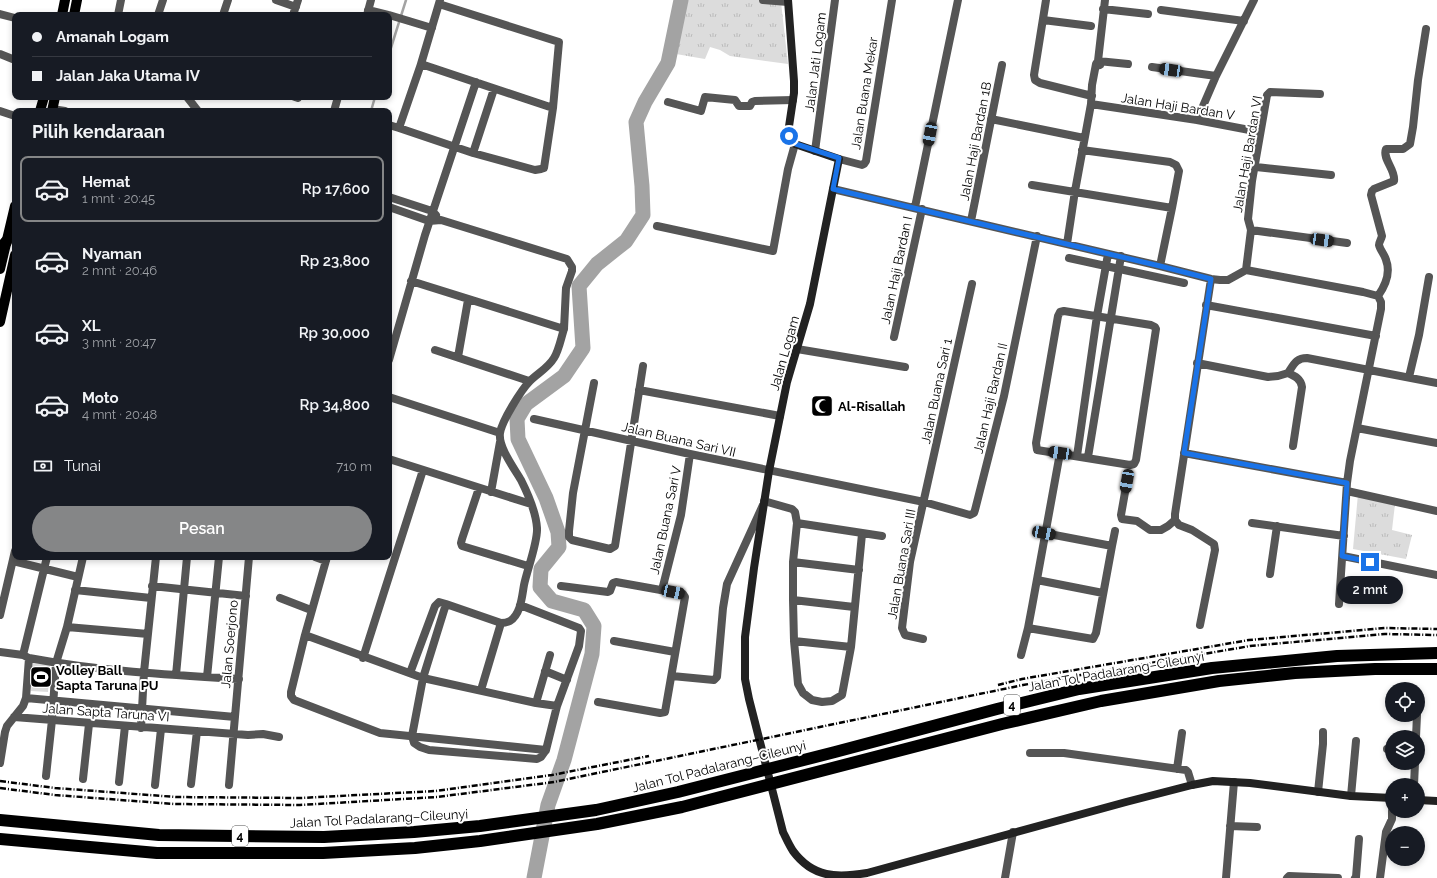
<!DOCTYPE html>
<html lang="id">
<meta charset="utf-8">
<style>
:root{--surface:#171b24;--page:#242831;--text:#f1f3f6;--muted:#9ea1a6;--line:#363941;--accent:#858687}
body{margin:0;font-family:Raleway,sans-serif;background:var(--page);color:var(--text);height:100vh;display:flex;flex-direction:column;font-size:15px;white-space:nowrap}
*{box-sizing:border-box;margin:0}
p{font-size:13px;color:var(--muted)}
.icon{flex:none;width:22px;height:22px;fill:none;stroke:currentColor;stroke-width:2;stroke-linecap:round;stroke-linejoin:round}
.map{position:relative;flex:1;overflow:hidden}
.side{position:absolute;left:12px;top:108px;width:380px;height:452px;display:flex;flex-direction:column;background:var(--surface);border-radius:8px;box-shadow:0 2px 6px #0003}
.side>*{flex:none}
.guide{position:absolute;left:12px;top:12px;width:380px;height:88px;border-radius:8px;box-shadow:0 2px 6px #0003;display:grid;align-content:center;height:88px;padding:0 20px;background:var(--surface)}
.controls{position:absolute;left:1385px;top:682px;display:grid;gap:8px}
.controls a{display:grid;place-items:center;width:40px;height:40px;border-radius:50%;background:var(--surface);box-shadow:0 2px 6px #0003;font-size:20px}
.end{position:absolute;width:18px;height:18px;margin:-9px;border:5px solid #1a73e8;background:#fff;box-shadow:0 0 0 2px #fff}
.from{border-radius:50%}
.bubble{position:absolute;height:28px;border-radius:14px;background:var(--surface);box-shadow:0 2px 6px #0003;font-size:13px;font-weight:600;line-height:28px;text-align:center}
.car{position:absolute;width:12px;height:24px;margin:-12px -6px;border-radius:5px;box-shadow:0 0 3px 1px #0007;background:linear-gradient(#222 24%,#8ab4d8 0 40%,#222 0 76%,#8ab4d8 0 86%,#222 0)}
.guide b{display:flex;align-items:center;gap:14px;height:38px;font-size:15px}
.guide b+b{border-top:1px solid var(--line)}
.guide i{width:10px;height:10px;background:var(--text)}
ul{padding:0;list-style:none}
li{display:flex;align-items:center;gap:12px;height:66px;margin:0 8px 6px;padding:0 12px;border:2px solid transparent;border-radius:8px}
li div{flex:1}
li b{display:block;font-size:15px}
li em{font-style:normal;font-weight:600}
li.current{border-color:var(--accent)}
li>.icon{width:36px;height:36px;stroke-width:1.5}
h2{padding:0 20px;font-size:18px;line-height:48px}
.pay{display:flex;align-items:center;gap:10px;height:44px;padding:0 20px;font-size:15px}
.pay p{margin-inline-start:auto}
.primary-button{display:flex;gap:8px;margin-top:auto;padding:8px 20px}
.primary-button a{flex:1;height:46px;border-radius:24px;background:var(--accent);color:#fff;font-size:16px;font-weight:600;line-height:46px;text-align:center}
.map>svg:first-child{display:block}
.grass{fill:url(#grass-tufts)}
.pitch{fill:#dcdcdc}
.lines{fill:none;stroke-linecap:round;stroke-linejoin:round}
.stream{stroke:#a3a3a3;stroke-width:2.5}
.river{stroke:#a3a3a3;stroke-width:15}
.street{stroke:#555;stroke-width:8}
.secondary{stroke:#222;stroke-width:8}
.primary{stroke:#000;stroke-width:10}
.highway{stroke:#000;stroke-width:12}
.rail{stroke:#000;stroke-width:2.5;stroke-dasharray:6 2 1 2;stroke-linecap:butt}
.route{stroke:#1a73e8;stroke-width:5}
.labels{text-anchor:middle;stroke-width:4;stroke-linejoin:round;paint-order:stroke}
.shield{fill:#fff;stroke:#4c4c4c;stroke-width:1}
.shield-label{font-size:12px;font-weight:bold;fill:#000}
.street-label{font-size:13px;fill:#000;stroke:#fff}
.poi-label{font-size:13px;font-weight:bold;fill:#000;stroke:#fff;text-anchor:start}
</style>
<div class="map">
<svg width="1437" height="878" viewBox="0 0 1437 878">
<defs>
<pattern id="grass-tufts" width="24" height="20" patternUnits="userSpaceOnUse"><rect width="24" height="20" fill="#dcdcdc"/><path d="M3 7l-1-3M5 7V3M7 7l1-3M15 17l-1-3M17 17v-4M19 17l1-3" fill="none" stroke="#bbb"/></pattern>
</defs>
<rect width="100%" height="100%" fill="#fff"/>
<path class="grass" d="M682 0H771L781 2 788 64 730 56 720 50 710 47 705 59 676 54Z
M1358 494 1395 504 1392 530 1412 535 1406 559 1353 549Z"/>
<path class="pitch" d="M33 663 50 664 48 692 31 691Z"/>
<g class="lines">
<path class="stream" d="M389 54 406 0
M371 111 375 97"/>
<path class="river" d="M534 878 548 805 564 760 592 654 594 626 584 610 552 601 540 587 541 569 559 547 558 532 546 498 518 439 517 419 526 404 564 376 583 348 579 286 597 264 626 241 643 215 642 186 636 122 645 102 668 63 681 0"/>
<path class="street" d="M276 0 296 7
M440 0 421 64 553 108
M763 0 788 2
M1046 0 1034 75 1035 80 1040 83 1092 96
M1103 9 1148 14
M368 10 388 15
M1161 10 1244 21
M0 14 15 18
M118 15 121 0
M158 15 163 0
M223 15 228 0
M293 15 298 0
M367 15 371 0
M389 15 432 28
M1043 20 1091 26
M0 54 15 60
M1098 61 1128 64
M421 64 399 128 473 153 535 170 541 169 544 168 553 108 559 42 439 4
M1100 65 1098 61 1105 0
M1152 67 1216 76
M187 97 198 111
M295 97 298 98
M668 102 701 111 705 97 735 100 739 106H750L752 102 755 101 793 100
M1091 104 1197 120 1260 132
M52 109 65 111
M0 111 15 116
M334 111 338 97
M991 119 1084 138
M1197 120 1216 76 1254 0
M389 125 399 128
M815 151 835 0
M473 153 494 89
M839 159 862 165 864 164 866 161 892 0
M1256 167 1331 175
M1032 185 1172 208 1179 171 1176 165 1170 162 1082 150
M833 189 1160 266 1211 279 1220 280H1228L1246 270
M389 197 432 211 436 215
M389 207 429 221 441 220 567 259 572 267V271L566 288 564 329
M915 207 958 0
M971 221 1002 65
M657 226 773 251 788 169 795 144
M1251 230 1347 243
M1067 244 1075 191 1091 104 1092 85 1096 64 1098 61
M1069 258 1184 283
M1160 266 1172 208
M1246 270 1363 292 1378 296 1381 302V309L1350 461 1347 483 1339 604
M1246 270 1251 230 1248 219 1252 181 1267 95 1270 92 1320 94
M411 281 564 329C561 338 559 350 554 358 548 368 538 373 530 381 521 390 502 421 500 433 498 447 514 468 521 480 528 494 536 512 537 528 538 542 527 570 524 585 522 596 521 614 510 621 508 622 504 623 501 623L446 604 423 678 412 736 414 743 420 747 429 750 537 759 541 757 546 750 557 706 579 646 581 631 579 628 520 605
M1378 296C1385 286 1391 273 1386 260 1385 255 1380 250 1379 245 1379 242 1381 240 1382 236L1371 195 1372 191 1374 189 1394 181C1396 170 1382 159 1386 149H1403L1410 144 1413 127 1418 80 1426 29
M1206 305 1376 336
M1064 311 1151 325 1155 327 1156 329 1136 460 1134 464 1130 465 1037 450 1036 443 1058 316 1060 312Z
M894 337 922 209
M797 349 905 367
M435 350 529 381
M458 357 468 300
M389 360 425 235 476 82
M1197 363 1268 377 1278 376 1288 373
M1288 373C1294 364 1296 358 1307 358L1437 383
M1288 373C1295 376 1301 379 1302 387L1293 446
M1409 377 1419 335 1429 277
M594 383 573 493 569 531V537L572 540 610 549 615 546 643 366
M639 390 780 416
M389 397 500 433
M534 419 690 454 924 502 970 515 974 513 975 510 1004 396 1037 236
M1357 428 1437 443
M1184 453 1347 483
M1077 456 1097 316 1108 254
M1088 457 1121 256
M389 459 531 504
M1127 481 1121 515 1122 519 1137 521 1150 530H1161L1168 526 1175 520
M479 488 462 539 461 543 462 546 528 566
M1347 491 1437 511
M491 492 500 442
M764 501 792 509 795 512 797 523 882 536
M797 523 793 562V600L794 641 798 684 803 693 812 700 822 702 832 701 842 695 851 647 862 534
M1252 523 1344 536
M1044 533 1112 546 1096 633 1093 639 1028 628C1039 570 1049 512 1060 453
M1112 546 1115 531
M1343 556 1437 575
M315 557 326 561
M327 557 305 635 423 678 536 703 557 706
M13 561 78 577
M793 562 859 570
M1270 574 1277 526
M1037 580 1103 593
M152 586 246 596
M561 586 608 592 610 591 613 583 616 582 683 594 685 597 665 712 660 713 598 702
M75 590 151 598
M662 590 681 515 690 454
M280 598 311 610
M793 600 854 607
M0 615 15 551
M1200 625 1215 550 1214 544 1192 530 1179 525 1175 520V514L1211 279
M67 627 148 634
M305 635 291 692V696L294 700 380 733 546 750
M923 639 905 635 902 628 910 562 972 284
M614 641 675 652
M794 641 851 647
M0 652 23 655 29 658 26 698 23 706 7 726 5 732 0 763
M23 655 47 557
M1021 655 1028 628
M29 658C98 671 169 675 239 679
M363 658 423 470
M545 671 567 680
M410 673 435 606 439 602 446 604
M176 675 187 557
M672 676 714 680 717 677 723 608 727 584 763 505
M207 677 219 557
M481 690 501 623
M26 698 235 717
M536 703 550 655
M14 717 248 735 263 734 279 737
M141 728 144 672 156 557
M1416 737 1417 715
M1387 749H1392
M1030 753H1064L1186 770 1188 772 1192 785
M1177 769 1182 733
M46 776 52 720 56 663 67 627 83 557
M83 779 89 724
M119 782 125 726
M191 784 197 731
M155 785 161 729
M229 785 249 557
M1414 785 1415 763
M1318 792 1323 744V732
M1351 796 1356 741
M1230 826 1257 827
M1005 878 1013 832
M1226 878 1234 782
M1287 878 1289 876 1338 878
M1355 878 1356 877 1359 839
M1380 878 1386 832 1392 819V811"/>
<path class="secondary" d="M788 0 794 81V93L788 133 790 139 795 144 839 159 810 304 787 382 769 471 754 568 745 637V679L749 699 783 832C786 838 789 845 793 851 813 878 837 878 867 873L1126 802 1192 785 1213 781 1250 783 1351 796 1392 798
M1418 800 1437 801"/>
<path class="primary" d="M62 15 65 0
M74 15 77 0
M40 111 44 97
M52 111 55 97
M0 269 15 206
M0 322 15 255"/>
<path class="highway" d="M0 250 6 242
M0 820 159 835 324 837 414 832 480 826 596 810 678 792 835 752 997 709 1079 689 1212 668 1337 656 1437 653
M0 839 157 853H323L415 848 480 841 597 824 682 807 1002 724 1101 701 1219 681 1295 673 1375 669H1437"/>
<path class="rail" d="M998 685 1022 679 1249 640 1385 628 1437 629
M0 781 55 788 176 797 300 798 436 791 552 775 649 756
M0 788 55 795 174 804 300 805 437 797 554 782 1023 685 1250 646 1385 634 1437 635"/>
</g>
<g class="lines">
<path class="route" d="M789 136 790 139 796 144 839 158 833 189 1160 266 1211 279 1184 453 1347 483 1342 556 1370 562"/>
</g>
<defs>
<g id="mosque-square" transform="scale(1.15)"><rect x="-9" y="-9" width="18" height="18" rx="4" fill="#000" stroke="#fff"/><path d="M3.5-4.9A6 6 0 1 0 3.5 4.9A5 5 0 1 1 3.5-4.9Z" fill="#fff"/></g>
<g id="stadium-square" transform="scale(1.15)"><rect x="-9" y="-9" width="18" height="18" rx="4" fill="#000" stroke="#fff"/><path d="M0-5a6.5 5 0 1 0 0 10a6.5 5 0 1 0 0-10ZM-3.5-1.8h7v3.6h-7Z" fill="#fff"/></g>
</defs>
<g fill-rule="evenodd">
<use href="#mosque-square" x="822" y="406"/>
<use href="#stadium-square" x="41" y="677"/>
</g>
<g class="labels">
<g class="shield">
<rect x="1004" y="695" width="16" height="20" rx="3"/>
<rect x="232" y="826" width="16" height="20" rx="3"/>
</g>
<g class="shield-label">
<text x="1012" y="709">4</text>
<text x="240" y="840">4</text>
</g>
<g class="street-label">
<text transform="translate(815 62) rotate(-83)" y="5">Jalan Jati Logam</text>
<text transform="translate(864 93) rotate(-81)" y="5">Jalan Buana Mekar</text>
<text transform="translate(1178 106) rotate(9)" y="5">Jalan Haji Bardan V</text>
<text transform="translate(975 141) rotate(-79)" y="5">Jalan Haji Bardan 1B</text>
<text transform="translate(1247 154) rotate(-80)" y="5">Jalan Haji Bardan VI</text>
<text transform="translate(896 270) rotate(-78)" y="5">Jalan Haji Bardan I</text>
<text transform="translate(784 353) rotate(-74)" y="5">Jalan Logam</text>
<text transform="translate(936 391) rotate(-78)" y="5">Jalan Buana Sari 1</text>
<text transform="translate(990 398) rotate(-77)" y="5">Jalan Haji Bardan II</text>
<text transform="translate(679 439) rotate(13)" y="5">Jalan Buana Sari VII</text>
<text transform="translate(665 520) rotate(-78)" y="5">Jalan Buana Sari V</text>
<text transform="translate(901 564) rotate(-80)" y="5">Jalan Buana Sari III</text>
<text transform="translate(229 644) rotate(-85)" y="5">Jalan Soerjono</text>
<text transform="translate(1116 671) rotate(-10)" y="5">Jalan Tol Padalarang–Cileunyi</text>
<text transform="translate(106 712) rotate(4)" y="5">Jalan Sapta Taruna VI</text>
<text transform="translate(719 766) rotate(-14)" y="5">Jalan Tol Padalarang–Cileunyi</text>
<text transform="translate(379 818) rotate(-3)" y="5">Jalan Tol Padalarang–Cileunyi</text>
</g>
<g class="poi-label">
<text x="838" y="411">Al-Risallah</text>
<text x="56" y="675">Volley Ball<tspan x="56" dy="15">Sapta Taruna PU</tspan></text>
</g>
</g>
</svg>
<div class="controls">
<a><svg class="icon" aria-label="locate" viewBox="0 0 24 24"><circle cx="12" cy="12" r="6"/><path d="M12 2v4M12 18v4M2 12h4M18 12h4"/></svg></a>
<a><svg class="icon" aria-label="layers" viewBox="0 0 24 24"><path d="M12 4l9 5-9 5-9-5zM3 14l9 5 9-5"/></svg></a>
<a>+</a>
<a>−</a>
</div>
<i class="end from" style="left:789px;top:136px"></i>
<i class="end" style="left:1370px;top:562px"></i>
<div class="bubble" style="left:1337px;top:576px;width:66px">2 mnt</div>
<i class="car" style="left:1171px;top:70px;rotate:278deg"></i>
<i class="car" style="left:930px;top:134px;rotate:191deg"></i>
<i class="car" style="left:1322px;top:240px;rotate:98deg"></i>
<i class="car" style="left:1060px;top:453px;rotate:278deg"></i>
<i class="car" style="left:1127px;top:481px;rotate:190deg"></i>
<i class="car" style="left:1044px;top:533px;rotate:101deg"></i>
<i class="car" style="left:673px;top:592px;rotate:102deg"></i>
<div class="guide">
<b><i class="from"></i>Amanah Logam</b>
<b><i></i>Jalan Jaka Utama IV</b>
</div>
<section class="side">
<h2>Pilih kendaraan</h2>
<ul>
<li class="current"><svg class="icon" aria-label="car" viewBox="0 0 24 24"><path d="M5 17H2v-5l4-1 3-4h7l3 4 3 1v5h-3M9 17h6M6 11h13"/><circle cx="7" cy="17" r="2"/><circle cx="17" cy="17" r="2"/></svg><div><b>Hemat</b><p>1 mnt · 20:45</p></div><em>Rp 17,600</em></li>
<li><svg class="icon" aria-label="car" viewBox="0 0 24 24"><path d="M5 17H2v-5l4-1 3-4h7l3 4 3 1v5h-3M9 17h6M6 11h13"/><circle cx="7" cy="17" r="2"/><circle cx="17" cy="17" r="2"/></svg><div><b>Nyaman</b><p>2 mnt · 20:46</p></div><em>Rp 23,800</em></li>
<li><svg class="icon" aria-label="car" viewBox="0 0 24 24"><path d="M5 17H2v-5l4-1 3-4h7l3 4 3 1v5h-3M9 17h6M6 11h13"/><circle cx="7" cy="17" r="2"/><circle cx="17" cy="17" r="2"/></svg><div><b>XL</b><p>3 mnt · 20:47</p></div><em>Rp 30,000</em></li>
<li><svg class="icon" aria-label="car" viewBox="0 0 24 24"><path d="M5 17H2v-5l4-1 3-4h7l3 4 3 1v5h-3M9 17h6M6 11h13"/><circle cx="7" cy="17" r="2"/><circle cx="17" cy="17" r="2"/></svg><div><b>Moto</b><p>4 mnt · 20:48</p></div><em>Rp 34,800</em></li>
</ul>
<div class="pay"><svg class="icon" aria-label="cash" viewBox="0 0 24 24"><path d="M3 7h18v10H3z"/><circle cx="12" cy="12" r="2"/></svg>Tunai<p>710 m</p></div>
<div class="primary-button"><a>Pesan</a></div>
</section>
</div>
